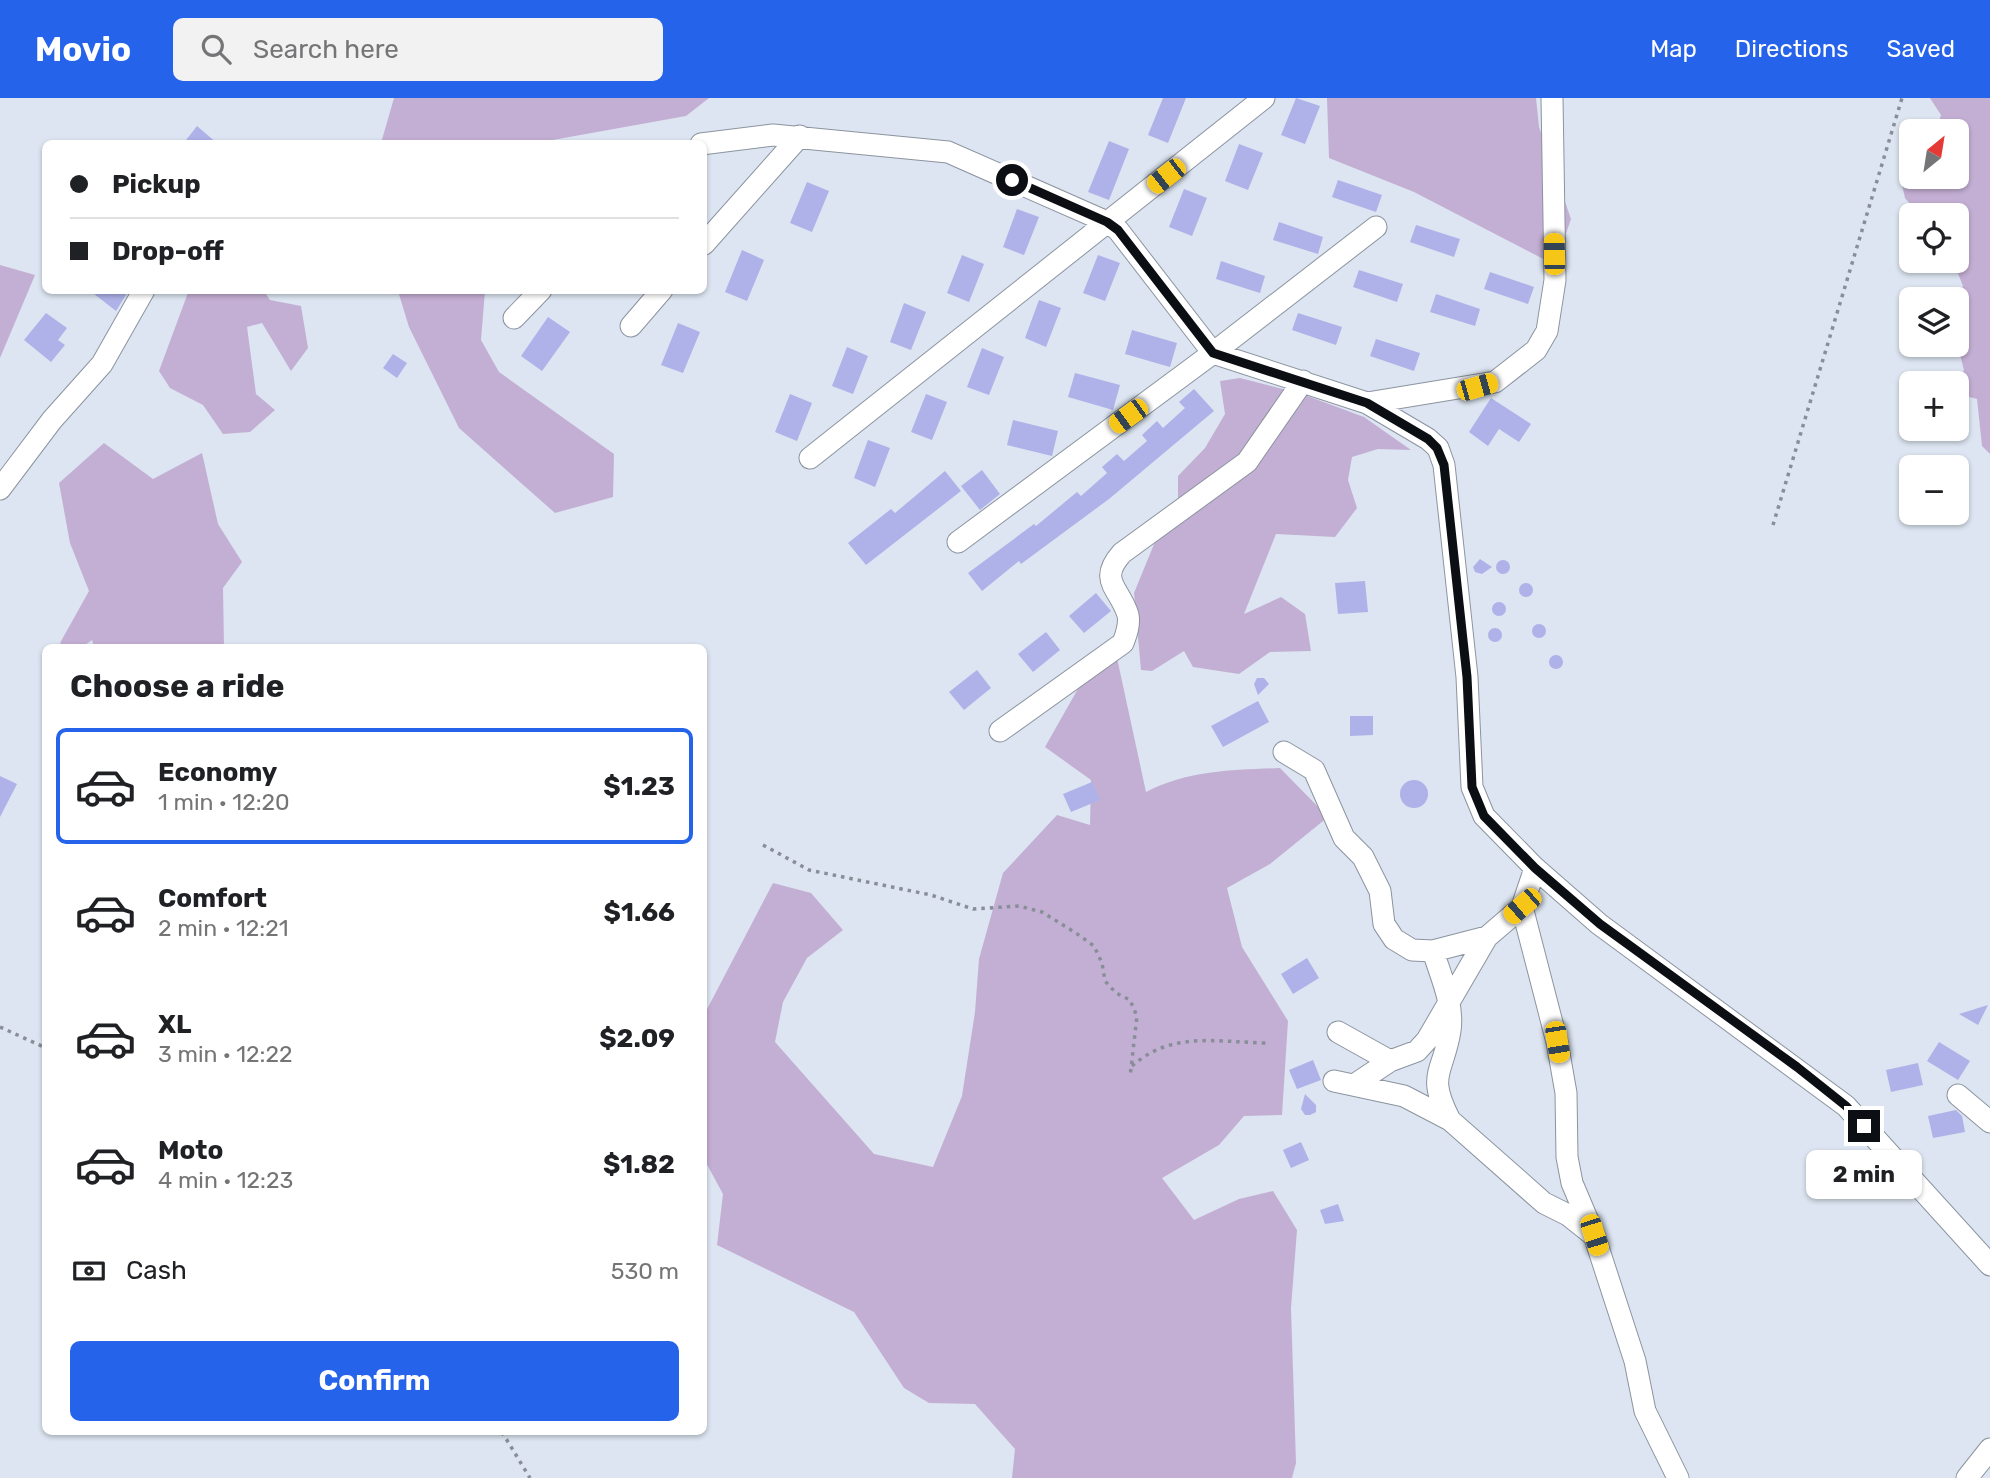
<!DOCTYPE html>
<meta charset="utf-8">
<style>
:root{--surface:#fff;--page:#f2f2f2;--text:#202124;--muted:#757577;--line:#e0e0e0;--accent:#2563eb}
body{margin:0;font-family:Rubik,sans-serif;background:var(--page);color:var(--text);height:100vh;display:flex;flex-direction:column;font-size:26px;white-space:nowrap}
*{box-sizing:border-box;margin:0}
p{font-size:23px;color:var(--muted)}
.icon{flex:none;width:38px;height:38px;fill:none;stroke:currentColor;stroke-width:2;stroke-linecap:round;stroke-linejoin:round}
.map{position:relative;flex:1;overflow:hidden}
.drawer{position:absolute;left:42px;top:546px;width:665px;height:791px;display:flex;flex-direction:column;background:var(--surface);border-radius:10px;box-shadow:0 2px 5px #0004}
.drawer>*{flex:none}
.banner{position:absolute;left:42px;top:42px;width:665px;height:154px;border-radius:10px;box-shadow:0 2px 5px #0004;display:grid;align-content:center;height:154px;padding:0 28px;background:var(--surface)}
.needle{width:46px;rotate:30deg}
.fabs{position:absolute;left:1899px;top:21px;display:grid;gap:14px}
.fabs a{display:grid;place-items:center;width:70px;height:70px;border-radius:10px;background:var(--surface);box-shadow:0 2px 5px #0004;font-size:35px}
.end{position:absolute;width:32px;height:32px;margin:-16px;border:9px solid #0b0e12;background:#fff;box-shadow:0 0 0 4px #fff}
.from{border-radius:50%}
.bubble{position:absolute;height:49px;border-radius:10px;background:var(--surface);box-shadow:0 2px 5px #0004;font-size:23px;font-weight:700;line-height:49px;text-align:center}
.car{position:absolute;width:21px;height:42px;margin:-21px -10px;border-radius:9px;box-shadow:0 0 5px 2px #0007;background:linear-gradient(#f5c518 24%,#345 0 40%,#f5c518 0 76%,#345 0 86%,#f5c518 0)}
.banner b{display:flex;align-items:center;gap:24px;height:66px;font-size:26px}
.banner b+b{border-top:2px solid var(--line)}
.banner i{width:18px;height:18px;background:var(--text)}
ul{padding:0;list-style:none}
li{display:flex;align-items:center;gap:21px;height:116px;margin:0 14px 10px;padding:0 14px;border:4px solid transparent;border-radius:10px}
li div{flex:1}
li b{display:block;font-size:26px}
li em{font-style:normal;font-weight:700}
li.current{border-color:var(--accent)}
li>.icon{width:63px;height:63px;stroke-width:1.5}
h2{padding:0 28px;font-size:32px;line-height:84px}
.pay{display:flex;align-items:center;gap:18px;height:77px;padding:0 28px;font-size:26px}
.pay p{margin-inline-start:auto}
.button{display:flex;gap:14px;margin-top:auto;padding:14px 28px}
.button a{flex:1;height:80px;border-radius:10px;background:var(--accent);color:#fff;font-size:28px;font-weight:700;line-height:80px;text-align:center}
header{display:flex;align-items:center;gap:42px;box-sizing:border-box;height:98px;padding:0 35px;background:var(--accent);color:#fff}
header strong{font-size:33px}
nav{display:flex;gap:38px;margin-inline-start:auto;font-size:24px}
.search{width:490px;height:63px;background:var(--page);display:flex;align-items:center;gap:18px;box-sizing:border-box;padding:0 24px;border-radius:10px;color:var(--muted);font-size:26px}
.map>svg:first-child{display:block}
.green{fill:#c4afd4}
.building{fill:#aeb2e8}
.lines{fill:none;stroke-linecap:round;stroke-linejoin:round}
.minor-casing{stroke:#8b949f;stroke-width:23}
.path{stroke:#888e97;stroke-width:3.5;stroke-dasharray:3.5 5;stroke-linecap:butt}
.minor{stroke:#fff;stroke-width:21}
.route{stroke:#0b0e12;stroke-width:9}
</style>
<header>
<strong>Movio</strong>
<div class="search"><svg class="icon" aria-label="search" viewBox="0 0 24 24"><circle cx="10" cy="10" r="6"/><path d="M15 15l6 6"/></svg>Search here</div>
<nav><a>Map</a><a>Directions</a><a>Saved</a></nav>
</header>
<div class="map">
<svg width="1990" height="1380" viewBox="0 0 1990 1380">
<rect width="100%" height="100%" fill="#dce5f1"/>
<path class="green" d="M394 0H709L686 18 536 45H381Z
M1327 0H1536L1539 29 1571 121 1555 167 1414 94 1329 60Z
M1930 0H1990V356L1982 348 1977 301 1957 296 1956 285 1964 272 1959 253H1935L1938 247H1956L1957 203 1963 188 1953 163H1956V117H1919L1905 100 1901 82 1911 73V79H1956V33H1936L1941 17Z
M0 167 35 177 0 260Z
M189 192 264 193 270 202 301 208 308 250 291 273 262 225 247 229 256 296 275 312 250 334 223 336 203 307 170 290 159 273Z
M398 193H485L481 242 499 274 614 356 613 399 555 415 459 330 409 229Z
M1240 280 1302 296 1364 319 1411 352 1378 351 1352 359 1348 382 1357 410 1335 439 1276 436 1244 516 1281 499 1305 516 1311 553 1270 554 1239 576 1193 569 1184 553 1152 573 1141 572 1134 495 1159 434 1178 405V378L1205 350 1225 316 1220 283Z
M104 345 153 381 202 355 218 426 242 464 223 490 224 549H94L92 542C82 550 71 554 60 545L89 493 70 445 59 385Z
M1117 560 1146 694C1189 672 1233 672 1280 670L1328 719 1270 766 1227 790 1242 849 1288 923 1282 1017 1244 1018 1219 1047 1162 1080 1194 1122 1239 1101 1273 1093 1297 1132 1291 1210 1296 1365 1292 1380H1012L1015 1351 975 1306 929 1305 904 1290 854 1214 717 1147 723 1096 704 1061V917L773 785 811 795 843 832 807 860 783 904 775 944 874 1056 933 1069 962 998 975 914 979 861 1003 775 1057 717 1090 727 1091 682 1045 649 1088 573Z"/>
<path class="building" d="M1163 0H1186L1168 45 1148 37Z
M1296 0 1320 8 1305 46 1281 37Z
M197 28 218 46H183Z
M1109 43 1129 51 1109 102 1088 94Z
M1239 46 1263 55 1248 92 1225 83Z
M1338 82 1382 97 1376 114 1332 99Z
M807 84 829 93 812 134 790 125Z
M1184 91 1207 100 1192 138 1169 129Z
M1017 111 1039 119 1024 157 1003 149Z
M1279 124 1323 139 1318 156 1273 142Z
M1416 127 1460 141 1454 159 1410 144Z
M742 152 764 162 747 203 725 194Z
M962 157 984 166 969 204 947 195Z
M1098 157 1120 165 1105 203 1083 195Z
M1221 163 1265 178 1260 195 1216 181Z
M1359 172 1403 186 1397 204 1353 189Z
M1490 174 1534 189 1528 206 1484 191Z
M89 192H129L116 213Z
M1436 196 1480 211 1475 228 1430 214Z
M1039 202 1061 210 1046 249 1025 240Z
M904 205 926 214 911 252 890 244Z
M46 215 67 230 58 242 65 247 51 264 24 242Z
M1298 215 1342 229 1336 247 1292 232Z
M548 219 570 234 542 273 521 258Z
M678 225 700 234 683 275 661 267Z
M1132 232 1177 245 1170 269 1125 256Z
M1376 241 1420 255 1414 273 1370 258Z
M847 249 868 258 853 296 832 288Z
M982 250 1004 259 989 297 967 289Z
M393 256 407 265 397 280 383 270Z
M1075 275 1120 287 1113 312 1068 299Z
M1194 291 1214 313 1109 401 1021 466 1019 463 982 493 968 475 1034 426 1036 428 1077 394 1081 398 1107 375 1102 369 1117 356 1124 363 1147 343 1142 337 1157 323 1163 330 1185 310 1179 304Z
M790 296 812 305 797 343 775 334Z
M926 296 947 304 932 342 911 334Z
M1491 300 1531 326 1519 344 1499 331 1488 348 1469 334Z
M1013 322 1058 333 1052 358 1007 347Z
M868 342 890 350 875 389 854 380Z
M982 372 1000 396 980 412 961 388Z
M945 373 961 393 866 467 848 445 891 411 895 415Z
M1480 461 1492 469 1482 476 1475 474 1473 469Z
M1496 469a7 7 0 1 1 14 0a7 7 0 1 1-14 0Z
M1365 483 1368 514 1338 516 1335 485Z
M1519 492a7 7 0 1 1 14 0a7 7 0 1 1-14 0Z
M1096 495 1111 513 1084 535 1069 518Z
M1492 511a7 7 0 1 1 14 0a7 7 0 1 1-14 0Z
M1532 533a7 7 0 1 1 14 0a7 7 0 1 1-14 0Z
M1488 537a7 7 0 1 1 14 0a7 7 0 1 1-14 0Z
M1046 534 1060 552 1033 574 1018 556Z
M1549 564a7 7 0 1 1 14 0a7 7 0 1 1-14 0Z
M977 572 991 590 964 612 949 594Z
M1257 580H1264L1269 586 1258 597 1254 586Z
M1258 603 1269 624 1223 649 1211 628Z
M1350 618H1373V637L1350 638Z
M0 678 17 686 0 719Z
M1400 696a14 14 0 1 1 28 0a14 14 0 1 1-28 0Z
M1092 684 1100 702 1071 714 1063 696Z
M1307 860 1319 880 1293 896 1281 876Z
M1988 907 1978 927 1959 916Z
M1939 944 1970 963 1958 982 1927 963Z
M1313 962 1321 982 1297 991 1289 972Z
M1918 965 1923 987 1891 994 1886 972Z
M1305 996 1316 1007V1014L1310 1017H1305L1301 1011Z
M1956 1012 1962 1018 1965 1034 1933 1040 1928 1018Z
M1301 1044 1309 1062 1291 1070 1283 1052Z
M1338 1106 1344 1123 1325 1126 1320 1112Z"/>
<g class="lines">
<g class="minor-casing">
<path id="minor" d="M701 46 773 37 948 54 1107 124 1118 132 1213 255 1367 305 1428 341 1438 350 1444 367 1467 579 1472 689 1484 718 1535 770 1599 826 1846 1008 1990 1167
M704 146 800 38
M514 220 541 192
M631 228 662 192
M1367 305 1495 284 1536 252 1547 233 1555 182 1552 0
M810 360 1264 0
M0 391 52 322 102 266 144 192
M958 444 1213 255 1376 129
M1000 633 1123 545C1126 537 1130 527 1128 517 1120 490 1097 483 1122 455L1247 364 1303 283
M1284 654 1314 672 1344 740 1363 759 1380 793 1384 826 1394 841 1412 852 1433 853 1487 839
M1535 770 1522 809 1557 944 1566 995 1567 1059 1572 1085 1594 1137 1635 1263 1645 1313 1678 1380
M1433 853C1441 879 1454 906 1450 933 1443 976 1426 976 1450 1022
M1338 934 1390 963
M1334 983 1404 998 1450 1022 1544 1105 1568 1117 1592 1136
M1354 987 1390 963 1417 953 1427 942 1487 839 1522 809
M1958 997 1990 1024
M1967 1380 1990 1351"/>
</g>
<path class="path" d="M1773 427 1902 0
M763 747 809 772 931 797 973 811 1019 808 1042 814 1076 835 1094 848 1102 865 1105 883 1116 895 1130 902 1137 918 1130 979
M0 929 46 950
M1132 968C1172 933 1215 944 1266 945
M502 1334 530 1380"/>
<use href="#minor" class="minor"/>
</g>
<g class="lines">
<path class="route" d="M1012 82 1107 124 1118 132 1213 255 1367 305 1428 341 1437 350 1444 367 1467 579 1472 689 1484 718 1535 770 1600 826 1797 969 1846 1008 1864 1028"/>
</g>
</svg>
<div class="fabs">
<a><svg class="needle" viewBox="-14 -14 28 28"><path d="M0-13l5 13h-10z" fill="#e53935"/><path d="M0 13l5-13h-10z" fill="#757577"/></svg></a>
<a><svg class="icon" aria-label="locate" viewBox="0 0 24 24"><circle cx="12" cy="12" r="6"/><path d="M12 2v4M12 18v4M2 12h4M18 12h4"/></svg></a>
<a><svg class="icon" aria-label="layers" viewBox="0 0 24 24"><path d="M12 4l9 5-9 5-9-5zM3 14l9 5 9-5"/></svg></a>
<a>+</a>
<a>−</a>
</div>
<i class="end from" style="left:1012px;top:82px"></i>
<i class="end" style="left:1864px;top:1028px"></i>
<div class="bubble" style="left:1806px;top:1052px;width:116px">2 min</div>
<i class="car" style="left:1166px;top:78px;rotate:232deg"></i>
<i class="car" style="left:1554px;top:156px;rotate:359deg"></i>
<i class="car" style="left:1477px;top:289px;rotate:74deg"></i>
<i class="car" style="left:1128px;top:318px;rotate:234deg"></i>
<i class="car" style="left:1522px;top:808px;rotate:229deg"></i>
<i class="car" style="left:1557px;top:944px;rotate:171deg"></i>
<i class="car" style="left:1594px;top:1137px;rotate:162deg"></i>
<div class="banner">
<b><i class="from"></i>Pickup</b>
<b><i></i>Drop-off</b>
</div>
<section class="drawer">
<h2>Choose a ride</h2>
<ul>
<li class="current"><svg class="icon" aria-label="car" viewBox="0 0 24 24"><path d="M5 17H2v-5l4-1 3-4h7l3 4 3 1v5h-3M9 17h6M6 11h13"/><circle cx="7" cy="17" r="2"/><circle cx="17" cy="17" r="2"/></svg><div><b>Economy</b><p>1 min · 12:20</p></div><em>$1.23</em></li>
<li><svg class="icon" aria-label="car" viewBox="0 0 24 24"><path d="M5 17H2v-5l4-1 3-4h7l3 4 3 1v5h-3M9 17h6M6 11h13"/><circle cx="7" cy="17" r="2"/><circle cx="17" cy="17" r="2"/></svg><div><b>Comfort</b><p>2 min · 12:21</p></div><em>$1.66</em></li>
<li><svg class="icon" aria-label="car" viewBox="0 0 24 24"><path d="M5 17H2v-5l4-1 3-4h7l3 4 3 1v5h-3M9 17h6M6 11h13"/><circle cx="7" cy="17" r="2"/><circle cx="17" cy="17" r="2"/></svg><div><b>XL</b><p>3 min · 12:22</p></div><em>$2.09</em></li>
<li><svg class="icon" aria-label="car" viewBox="0 0 24 24"><path d="M5 17H2v-5l4-1 3-4h7l3 4 3 1v5h-3M9 17h6M6 11h13"/><circle cx="7" cy="17" r="2"/><circle cx="17" cy="17" r="2"/></svg><div><b>Moto</b><p>4 min · 12:23</p></div><em>$1.82</em></li>
</ul>
<div class="pay"><svg class="icon" aria-label="cash" viewBox="0 0 24 24"><path d="M3 7h18v10H3z"/><circle cx="12" cy="12" r="2"/></svg>Cash<p>530 m</p></div>
<div class="button"><a>Confirm</a></div>
</section>
</div>
